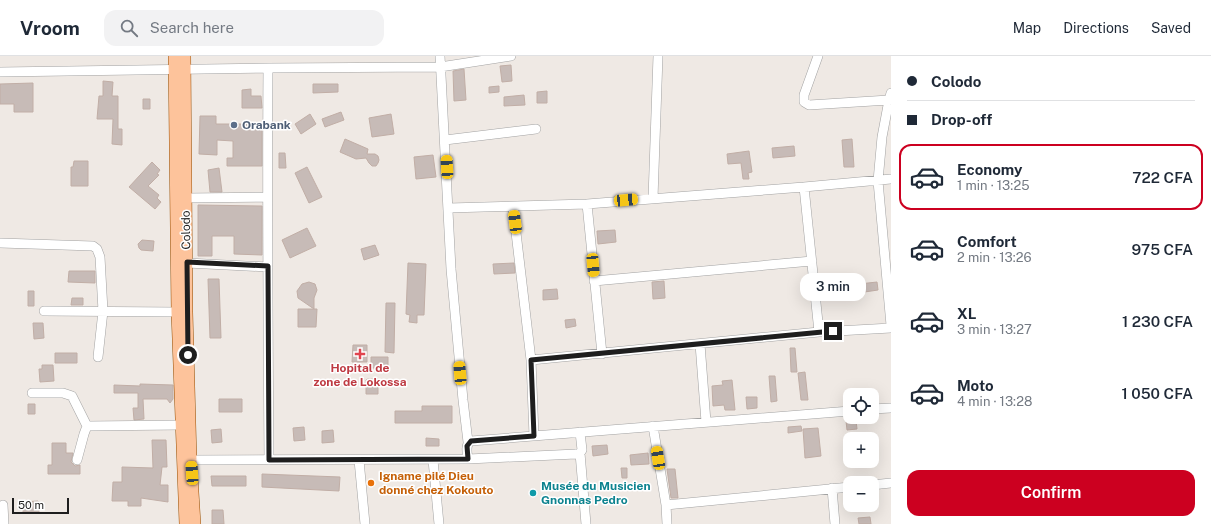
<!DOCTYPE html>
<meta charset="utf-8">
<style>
:root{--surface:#fff;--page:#f2f2f3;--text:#1f2937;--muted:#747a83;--line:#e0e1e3;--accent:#cc0020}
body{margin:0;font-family:"Public Sans",sans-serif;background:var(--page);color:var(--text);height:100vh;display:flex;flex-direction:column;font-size:15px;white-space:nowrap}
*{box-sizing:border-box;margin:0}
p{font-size:13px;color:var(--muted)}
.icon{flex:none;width:22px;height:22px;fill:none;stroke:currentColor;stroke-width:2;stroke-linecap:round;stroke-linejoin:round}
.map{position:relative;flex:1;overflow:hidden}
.side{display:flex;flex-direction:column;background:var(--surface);width:320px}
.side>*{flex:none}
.top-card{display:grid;align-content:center;height:88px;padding:0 16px;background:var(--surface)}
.tools{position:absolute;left:843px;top:332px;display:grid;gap:8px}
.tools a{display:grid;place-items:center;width:36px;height:36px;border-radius:8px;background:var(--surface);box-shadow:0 4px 16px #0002;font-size:20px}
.scale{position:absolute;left:12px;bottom:10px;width:57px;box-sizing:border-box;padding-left:4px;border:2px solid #1e1e1e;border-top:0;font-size:11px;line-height:14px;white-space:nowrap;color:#1e1e1e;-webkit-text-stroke:3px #fff;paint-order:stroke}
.end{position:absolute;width:18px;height:18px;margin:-9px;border:5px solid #1e1e1e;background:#fff;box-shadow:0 0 0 2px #fff}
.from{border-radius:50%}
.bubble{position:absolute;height:28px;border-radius:12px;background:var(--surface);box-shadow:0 4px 16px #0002;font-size:13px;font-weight:600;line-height:28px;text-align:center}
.car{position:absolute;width:12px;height:24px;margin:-12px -6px;border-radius:5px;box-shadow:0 0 3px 1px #0007;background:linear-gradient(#f5c518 24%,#345 0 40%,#f5c518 0 76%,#345 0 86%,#f5c518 0)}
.top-card b{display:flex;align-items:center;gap:14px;height:38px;font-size:15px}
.top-card b+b{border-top:1px solid var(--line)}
.top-card i{width:10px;height:10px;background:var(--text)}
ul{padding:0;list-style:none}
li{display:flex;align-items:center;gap:12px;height:66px;margin:0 8px 6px;padding:0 8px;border:2px solid transparent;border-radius:12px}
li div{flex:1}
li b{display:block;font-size:15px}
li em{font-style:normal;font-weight:600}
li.active{border-color:var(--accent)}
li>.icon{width:36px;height:36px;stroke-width:1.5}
.cta{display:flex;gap:8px;margin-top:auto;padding:8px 16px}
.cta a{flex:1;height:46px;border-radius:12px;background:var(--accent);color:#fff;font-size:16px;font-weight:600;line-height:46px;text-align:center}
header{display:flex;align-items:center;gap:24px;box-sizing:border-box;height:56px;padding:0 20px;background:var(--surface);border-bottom:1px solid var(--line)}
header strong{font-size:19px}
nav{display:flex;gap:22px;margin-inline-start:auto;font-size:14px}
.search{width:280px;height:36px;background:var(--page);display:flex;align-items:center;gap:10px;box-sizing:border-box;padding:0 14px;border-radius:12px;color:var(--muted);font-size:15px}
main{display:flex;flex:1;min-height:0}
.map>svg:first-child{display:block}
.building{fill:#c7bbb7;stroke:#c1aea6}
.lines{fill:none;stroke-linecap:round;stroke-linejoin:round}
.minor-casing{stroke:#a2a2a2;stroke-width:10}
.major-casing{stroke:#984e00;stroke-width:12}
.minor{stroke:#fff;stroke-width:9}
.major{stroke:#fdc39b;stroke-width:11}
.route{stroke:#1e1e1e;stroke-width:5}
.service-dot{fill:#5c6f8a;stroke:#fff;stroke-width:1.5}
.health-dot{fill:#e0444e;stroke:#fff;stroke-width:1.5}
.food-dot{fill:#e8710a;stroke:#fff;stroke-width:1.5}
.culture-dot{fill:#0f9aa8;stroke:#fff;stroke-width:1.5}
.labels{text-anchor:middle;stroke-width:3;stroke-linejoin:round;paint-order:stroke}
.service-label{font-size:12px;font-weight:bold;fill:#4e5e75;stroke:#fff;text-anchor:start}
.street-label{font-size:12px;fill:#1e1e1e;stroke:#fff}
.health-label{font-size:12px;font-weight:bold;fill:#be3a42;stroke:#fff}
.food-label{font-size:12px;font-weight:bold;fill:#c56008;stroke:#fff;text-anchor:start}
.culture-label{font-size:12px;font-weight:bold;fill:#0d838f;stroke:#fff;text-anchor:start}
</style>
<header>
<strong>Vroom</strong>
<div class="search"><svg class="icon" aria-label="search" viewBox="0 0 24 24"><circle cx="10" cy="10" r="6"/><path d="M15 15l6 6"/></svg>Search here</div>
<nav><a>Map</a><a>Directions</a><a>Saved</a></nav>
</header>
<main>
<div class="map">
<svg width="891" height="468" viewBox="0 0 891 468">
<rect width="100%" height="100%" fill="#efe9e4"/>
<path class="building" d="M511 9 512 25 502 26 500 10Z
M464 13 466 44 454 45 453 15Z
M103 25 113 26 112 40H118V73H122V89L112 88 113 63H97L99 40H103Z
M33 27V56H14V48H0V28Z
M313 28H338V36L313 37Z
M499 30V36L489 37V31Z
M251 33V40H261L262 52H242V34Z
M547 35V47H537V36Z
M524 39 525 49 504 50V41Z
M143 43H150V53H143Z
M341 56 344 64 325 71 322 63Z
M310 58 316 68 301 78 295 68Z
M391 58 394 78 372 81 369 62Z
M200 60H216V68H262V110H227V102H233V85L217 84V99L199 98Z
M345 83 368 93 367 98H375L378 100 379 104 378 107 376 110H372L369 107 366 102 356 103 340 96Z
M852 83 854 111H844L842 84Z
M794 90 795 100 773 102 772 92Z
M749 95 752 116 748 117 749 123H743L741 107 728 108 727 98Z
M279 97H285L286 112H279Z
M433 99 436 121 416 123 414 101Z
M74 105H88V130H71V111H73Z
M152 106 160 114 157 118 159 119 148 130 159 139 157 142 161 146 155 153 129 131Z
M307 111 322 141 309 147 295 117Z
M219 112 222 136H210L208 114Z
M198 149 262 150V199L234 198V180H212V200H198Z
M307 172 316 190 290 202 282 184Z
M615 174 616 186 598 188 597 175Z
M142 184 154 185 153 195 141 194 139 192 138 188Z
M375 189 379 199 364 204 361 193Z
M408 207 426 208 424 259H417V267L409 266 410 259 406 258Z
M514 207 515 217 494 218 493 208Z
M69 215H95V227L68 226Z
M208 223H219L221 282H210Z
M664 225 665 242 653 243 652 226Z
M309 226 315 228 317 234 314 242V253L298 242 297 235 302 228Z
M877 226 878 234 851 238 850 229Z
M557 233 558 243 543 244V234Z
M28 235H34V250H28Z
M72 242H83V249H71Z
M386 247H395L394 297 385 296Z
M298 253H317L316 271H298Z
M575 263 576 270 566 272 565 264Z
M33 267H43L44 282 34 283Z
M353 289H367V306H352Z
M790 292H795L797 316H791Z
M55 297H77V307H55Z
M371 301H388V312H371Z
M42 309H53L54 325 40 326 39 313H42Z
M805 316 808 344H801L798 317Z
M769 320H775L777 345 771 346Z
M368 323H378V338H366V324Z
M732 324 735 354H725L724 349 713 350 712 330 723 329 722 325Z
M140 328 173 329V343L170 347 167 343H143L144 363 134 364 133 352H138V337H114V329L140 330Z
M746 341H757V352L747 353Z
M219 343H242V356H219Z
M28 348H35V358H28Z
M422 350H452V367H395V355H422Z
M856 364 857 373 847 374 846 365Z
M801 370 802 375 788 377V371Z
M304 371 305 384 294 385 293 372Z
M818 372 821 400 805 402 803 373Z
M221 373 222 386 212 387 211 374Z
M333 374 334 386 322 387V375Z
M426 382 439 383V390H426Z
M152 384H166L167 411H162L160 429H168V446L141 442V450H128V445H112L113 426H122V411L153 412Z
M52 387H66V397H73L71 406 75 410 80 409V418H48V409H52Z
M607 389 608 398 593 400 592 390Z
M648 397 649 408 631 409 630 399Z
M621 412H627V422H622Z
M667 413H675L678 442H671Z
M262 418 340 421 339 435 262 431Z
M211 420H246V430H212Z
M38 445 39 456H23V446Z
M212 454H223L224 468H212Z
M870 461 871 468H859L858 462Z"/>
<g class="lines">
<g class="minor-casing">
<path id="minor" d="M440 0 451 213 463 344 468 386
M818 0 804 39V46L809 49 889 44
M268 12C267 143 268 273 269 404
M0 16 268 12 440 11 511 0
M891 37 889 44 882 81 878 125 891 269
M445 84 536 73
M804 131 819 276
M186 142 267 141
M653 142 658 0
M587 148 602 298
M513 151 531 304 534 380
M449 152 587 148 804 131 891 123
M0 187 93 190 97 193 100 201 103 255 98 301
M187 207 268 211
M594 225 812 205
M44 255 177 256
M700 288 706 366
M531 304 819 276 891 272
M32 337H63L72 340 87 370
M872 353 891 352
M653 370 666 449 667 468
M580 397 586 468
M468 403C467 397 465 388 471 385L850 355
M77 404 84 378 87 370 181 369
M191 404 468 403 576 398 580 397 582 394 580 376
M359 404 365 468
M433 404 439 468
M872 429 891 427
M832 432 835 468
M3 449 4 468
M666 449 850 431"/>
</g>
<g class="major-casing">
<path id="major" d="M174 0 177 256 185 468
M185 0 187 256 191 404 195 468"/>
</g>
<use href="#minor" class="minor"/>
<use href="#major" class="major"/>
</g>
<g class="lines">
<path class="route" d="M188 299 187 206 268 210 269 404 468 403 467 390 471 385 534 380 531 304 833 275"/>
</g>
<circle class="service-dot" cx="234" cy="69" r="4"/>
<path class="health-dot" d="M358 292h4v4h4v4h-4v4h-4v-4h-4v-4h4z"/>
<circle class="food-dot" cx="371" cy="427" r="4"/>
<circle class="culture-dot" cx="533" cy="437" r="4"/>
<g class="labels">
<g class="service-label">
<text x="242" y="73">Orabank</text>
</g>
<g class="street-label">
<text transform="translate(186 174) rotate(-91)" y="4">Colodo</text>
</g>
<g class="health-label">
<text x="360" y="316">Hopital de<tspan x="360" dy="14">zone de Lokossa</tspan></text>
</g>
<g class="food-label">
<text x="379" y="424">Igname pilé Dieu<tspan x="379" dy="14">donné chez Kokouto</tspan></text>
</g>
<g class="culture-label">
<text x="541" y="434">Musée du Musicien<tspan x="541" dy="14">Gnonnas Pedro</tspan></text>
</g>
</g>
</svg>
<div class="tools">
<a><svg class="icon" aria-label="locate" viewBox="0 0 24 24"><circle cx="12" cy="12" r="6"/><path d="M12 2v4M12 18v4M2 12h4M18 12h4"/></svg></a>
<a>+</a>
<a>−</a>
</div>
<div class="scale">50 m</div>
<i class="end from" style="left:188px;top:299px"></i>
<i class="end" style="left:833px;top:275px"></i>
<div class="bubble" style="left:800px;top:217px;width:66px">3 min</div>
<i class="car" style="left:447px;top:111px;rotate:357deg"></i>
<i class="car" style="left:626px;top:144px;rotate:85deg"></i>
<i class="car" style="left:515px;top:166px;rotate:353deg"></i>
<i class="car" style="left:593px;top:209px;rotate:175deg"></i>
<i class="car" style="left:460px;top:317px;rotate:355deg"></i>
<i class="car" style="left:658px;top:402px;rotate:351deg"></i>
<i class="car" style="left:192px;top:417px;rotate:356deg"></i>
</div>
<section class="side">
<div class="top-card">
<b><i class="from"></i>Colodo</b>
<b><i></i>Drop-off</b>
</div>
<ul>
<li class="active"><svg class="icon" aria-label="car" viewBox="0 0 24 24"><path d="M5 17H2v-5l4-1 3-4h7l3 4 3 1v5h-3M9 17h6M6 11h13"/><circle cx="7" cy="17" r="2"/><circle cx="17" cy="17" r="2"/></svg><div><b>Economy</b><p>1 min · 13:25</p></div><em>722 CFA</em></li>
<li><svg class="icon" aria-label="car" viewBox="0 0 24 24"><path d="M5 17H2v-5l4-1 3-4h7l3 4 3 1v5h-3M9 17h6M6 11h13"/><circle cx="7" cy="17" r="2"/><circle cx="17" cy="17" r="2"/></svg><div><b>Comfort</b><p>2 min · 13:26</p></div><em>975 CFA</em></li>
<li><svg class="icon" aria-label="car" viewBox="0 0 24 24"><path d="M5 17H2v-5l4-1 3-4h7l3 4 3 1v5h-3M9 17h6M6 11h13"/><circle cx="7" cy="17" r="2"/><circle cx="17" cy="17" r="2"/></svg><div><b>XL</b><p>3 min · 13:27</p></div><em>1 230 CFA</em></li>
<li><svg class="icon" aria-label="car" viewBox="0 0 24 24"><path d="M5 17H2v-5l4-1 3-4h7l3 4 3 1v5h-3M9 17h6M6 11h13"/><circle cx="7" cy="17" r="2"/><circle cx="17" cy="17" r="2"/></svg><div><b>Moto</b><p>4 min · 13:28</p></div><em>1 050 CFA</em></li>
</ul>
<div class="cta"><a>Confirm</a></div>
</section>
</main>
